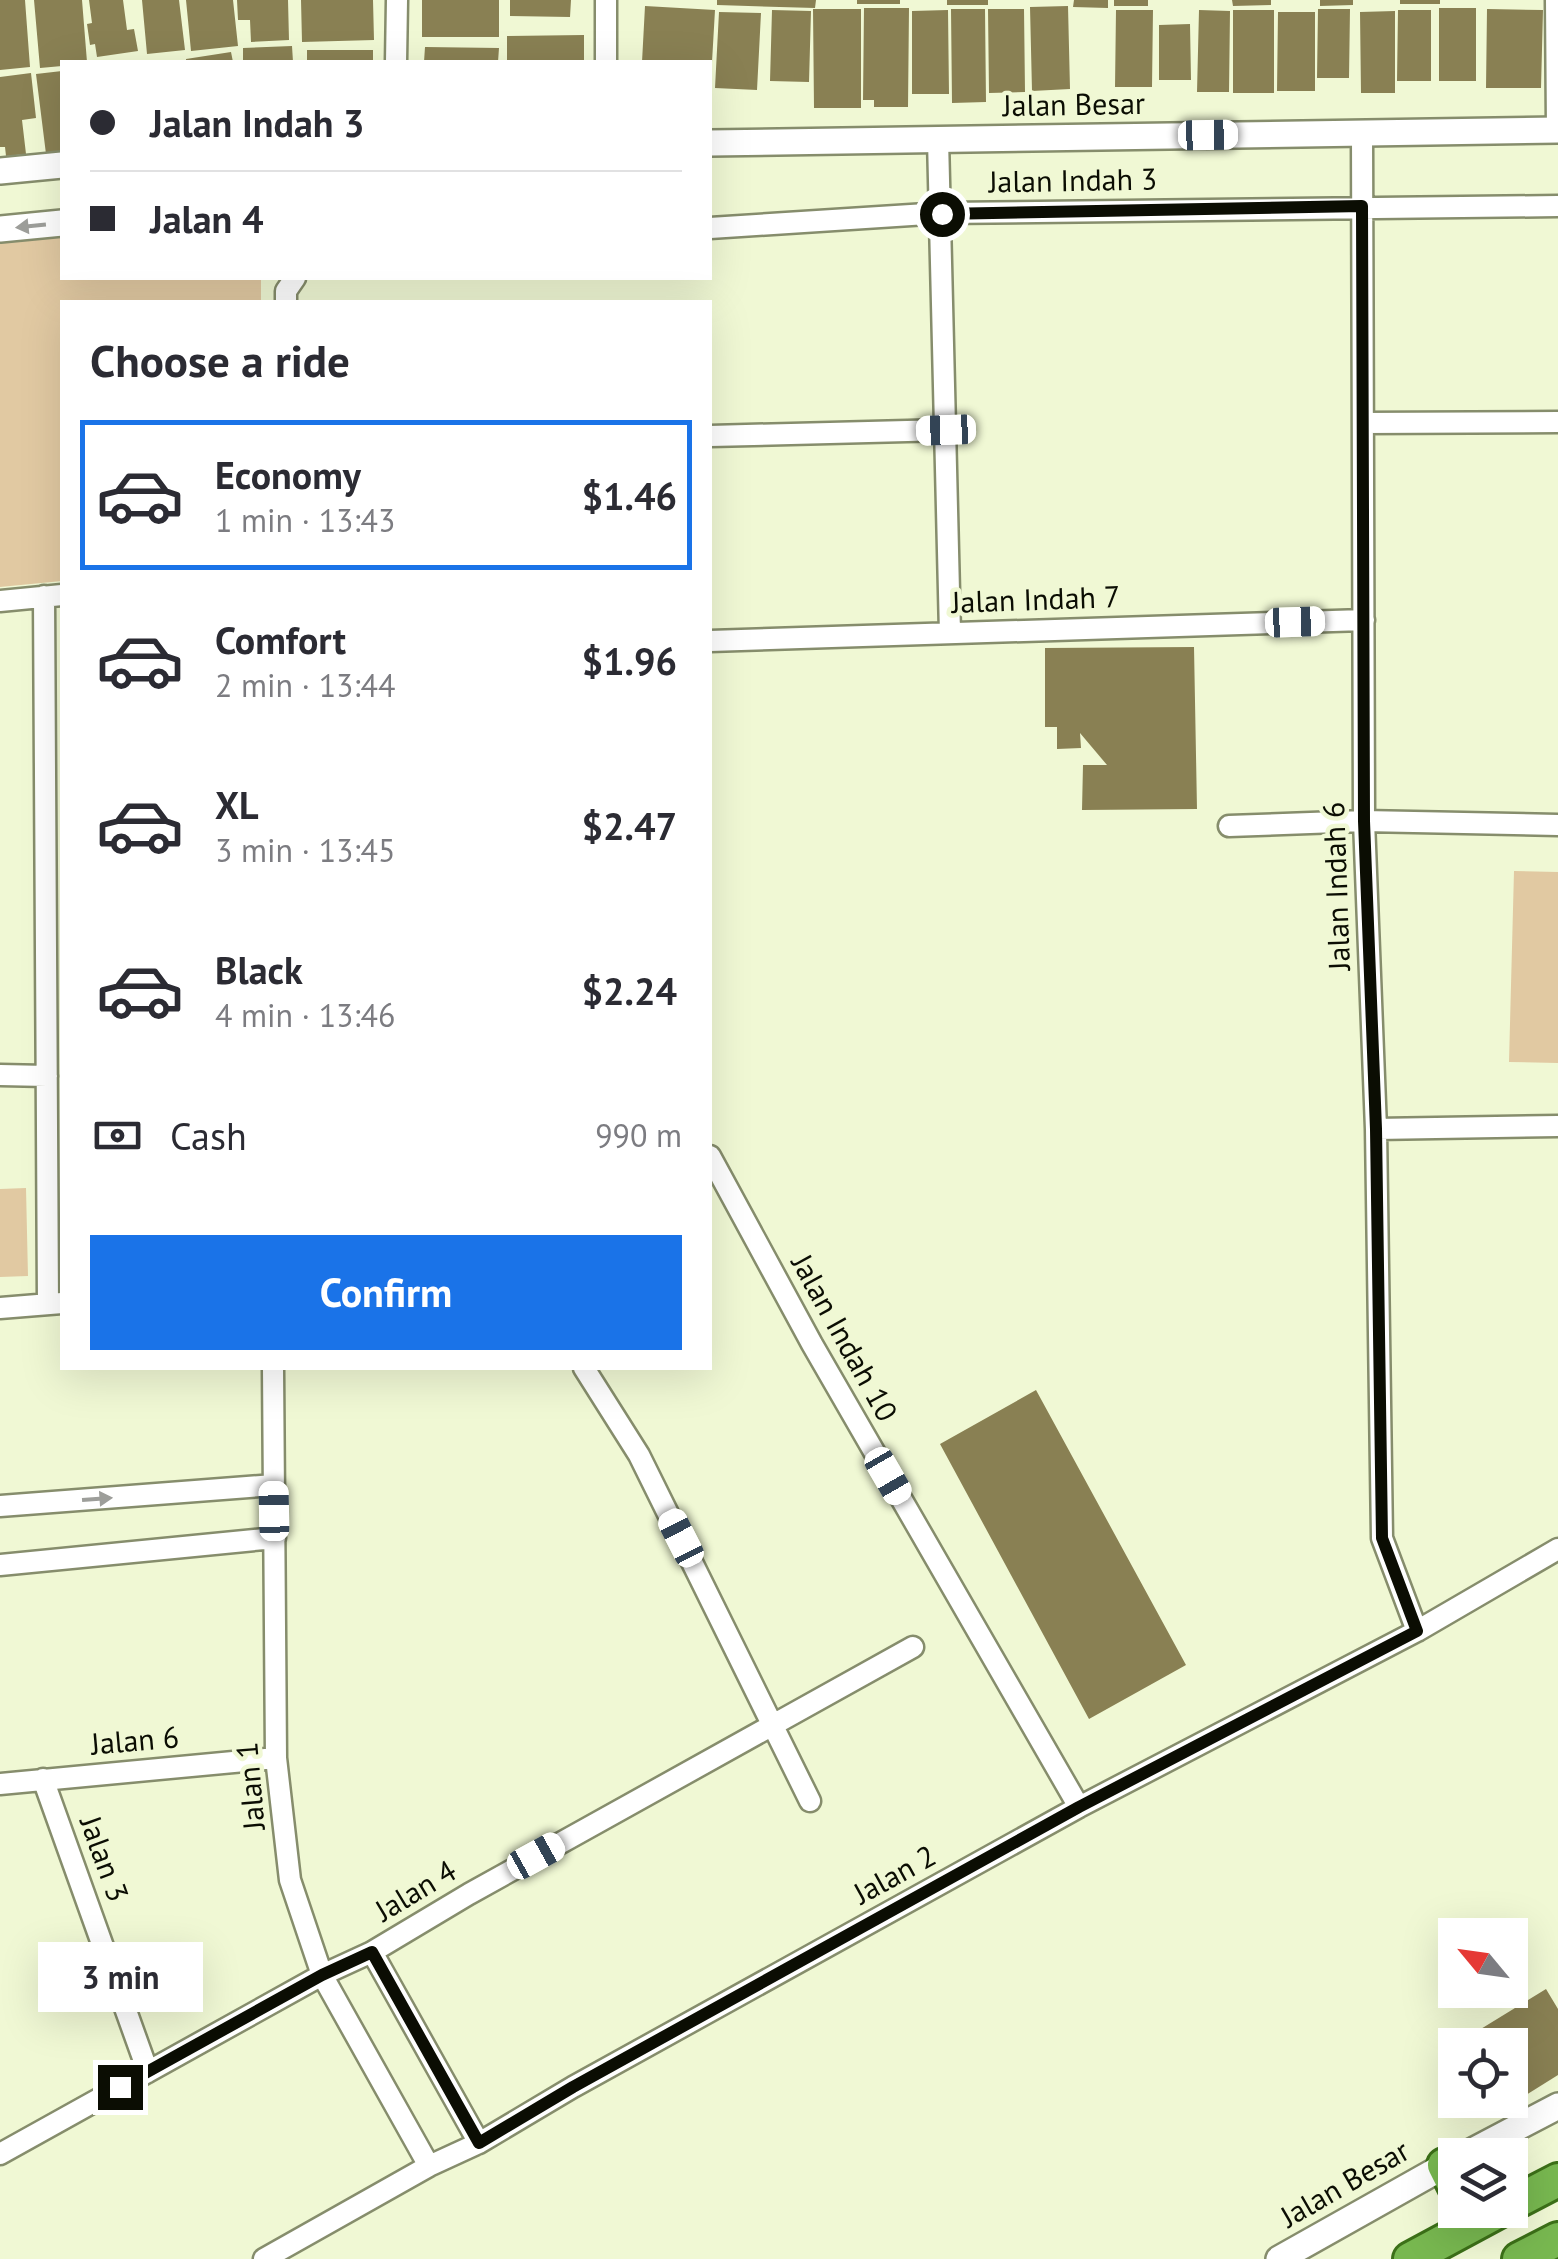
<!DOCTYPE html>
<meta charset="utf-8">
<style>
:root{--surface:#fff;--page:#f7f7f7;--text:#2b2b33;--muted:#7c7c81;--line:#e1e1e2;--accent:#1a73e8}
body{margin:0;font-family:"PT Sans",sans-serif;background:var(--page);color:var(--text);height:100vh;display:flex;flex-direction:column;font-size:38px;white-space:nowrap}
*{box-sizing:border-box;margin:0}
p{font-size:32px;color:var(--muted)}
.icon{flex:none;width:55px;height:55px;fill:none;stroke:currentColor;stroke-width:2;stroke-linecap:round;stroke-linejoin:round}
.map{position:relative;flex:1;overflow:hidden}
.drawer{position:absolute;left:60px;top:300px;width:652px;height:1070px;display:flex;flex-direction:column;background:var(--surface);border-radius:0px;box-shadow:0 10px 40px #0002}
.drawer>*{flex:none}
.top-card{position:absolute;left:60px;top:60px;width:652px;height:220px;border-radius:0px;box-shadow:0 10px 40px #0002;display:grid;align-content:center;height:220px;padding:0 30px;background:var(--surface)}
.needle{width:65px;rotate:299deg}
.controls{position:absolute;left:1438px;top:1918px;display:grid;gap:20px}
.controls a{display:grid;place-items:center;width:90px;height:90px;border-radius:0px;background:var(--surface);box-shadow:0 10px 40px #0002;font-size:50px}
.end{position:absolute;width:45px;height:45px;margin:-22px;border:12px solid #0b0d03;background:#fff;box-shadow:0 0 0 5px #fff}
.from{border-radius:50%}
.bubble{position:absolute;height:70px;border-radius:0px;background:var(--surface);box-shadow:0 10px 40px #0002;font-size:32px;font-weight:700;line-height:70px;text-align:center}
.car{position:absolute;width:30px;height:60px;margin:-30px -15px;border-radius:12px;box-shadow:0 0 8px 2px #0007;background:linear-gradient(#fff 24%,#345 0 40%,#fff 0 76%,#345 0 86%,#fff 0)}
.top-card b{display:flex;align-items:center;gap:35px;height:95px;font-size:38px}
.top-card b+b{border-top:2px solid var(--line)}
.top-card i{width:25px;height:25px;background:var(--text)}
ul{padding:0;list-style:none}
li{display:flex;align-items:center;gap:30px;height:150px;margin:0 20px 15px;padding:0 10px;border:5px solid transparent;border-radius:0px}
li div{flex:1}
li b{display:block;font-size:38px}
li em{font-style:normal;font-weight:700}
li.active{border-color:var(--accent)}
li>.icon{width:90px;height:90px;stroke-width:1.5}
h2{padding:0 30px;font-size:45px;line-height:120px}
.pay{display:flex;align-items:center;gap:25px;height:110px;padding:0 30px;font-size:38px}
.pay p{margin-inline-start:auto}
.action{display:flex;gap:20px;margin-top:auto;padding:20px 30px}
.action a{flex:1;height:115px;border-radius:0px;background:var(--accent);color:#fff;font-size:40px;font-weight:700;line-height:115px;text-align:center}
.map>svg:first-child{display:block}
.green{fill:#e1c9a2}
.building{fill:#898053}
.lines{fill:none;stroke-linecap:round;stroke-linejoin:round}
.minor-casing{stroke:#868d6c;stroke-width:25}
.tertiary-casing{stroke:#868d6c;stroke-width:30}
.trunk-casing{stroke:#3c7018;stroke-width:38}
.minor{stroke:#fff;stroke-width:20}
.tertiary{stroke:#fff;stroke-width:25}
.trunk{stroke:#78b850;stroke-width:32}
.oneway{fill:#9d9e9a}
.route{stroke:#0b0d03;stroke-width:12}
.labels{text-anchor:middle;stroke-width:9;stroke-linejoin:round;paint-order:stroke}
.street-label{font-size:30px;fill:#0b0d03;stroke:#f0f8d4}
</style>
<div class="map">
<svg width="1558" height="2259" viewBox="0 0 1558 2259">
<rect width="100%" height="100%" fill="#f0f8d4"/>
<path class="green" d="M62 236V278H261V302H62V581L0 587V241Z
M1514 871 1558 872V1063L1509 1062Z
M26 1188 28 1276 0 1277V1189Z"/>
<path class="building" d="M0 0H25L30 67 0 70Z
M34 0H82L87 62H62V66L40 68Z
M89 0H123L127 30 134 29 138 51 97 57 95 44 90 45 87 24 92 23Z
M142 0H179L185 50 147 54Z
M186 0H233L238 46 191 51Z
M237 0H288L289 40 251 42 250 20H238Z
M301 0H373L374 40 302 42Z
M422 0H499V37H422Z
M510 0H571L570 17 510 16Z
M717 0H816L815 8 717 5Z
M857 0H900V4H857Z
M947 0H988V5H947Z
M1074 0H1108V8L1073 7Z
M1114 0H1148V6H1114Z
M1232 0H1271V5L1233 6Z
M1320 0H1353V5L1320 6Z
M1400 0H1440V4H1400Z
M645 6 715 10 712 62H642Z
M1068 6 1070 89 1032 91 1030 7Z
M864 8H909L908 107H874V100H863Z
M1439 8H1476V81H1439Z
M813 9H861V108H814Z
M951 9H985L986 102 952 103Z
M988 9H1024L1025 92 989 93Z
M1318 9H1350L1349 78H1317Z
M1487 9 1543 10 1541 88H1486Z
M772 10 811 11 809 82 770 81Z
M948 10 949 94H912V11Z
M1116 10H1153L1152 87H1115Z
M1199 10 1230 11 1229 92H1197Z
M1233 10H1274V93H1233Z
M1398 10H1431V81H1397Z
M1395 11V93H1361L1360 12Z
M719 12 761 13 757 90 715 88Z
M1278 12H1315V91H1277Z
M1190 24 1191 80H1159V25Z
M584 35V62H507V36Z
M292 46 293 62H243V48Z
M425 47 499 48 498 62H424Z
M307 50H373V62H307Z
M231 52 233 62H186V59Z
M62 71V152L46 154 36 74Z
M31 73 36 118 22 120 26 154 6 156 5 147H0V77Z
M1194 647 1197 809 1082 810 1083 765H1107L1080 733 1081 748 1057 749V727H1045V648Z
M1036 1390 1186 1665 1089 1719 940 1444Z
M1546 1989 1558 2009V2075L1513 2103 1510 2099V2045H1477L1471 2035Z"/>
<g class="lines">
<g class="minor-casing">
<path id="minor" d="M606 0V62
M1556 0 1557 130
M396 62 397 0
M1362 133 1364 821 1376 1129 1382 1538 1417 1631
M938 139 950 633
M710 228 942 213 1558 206
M286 302V291L295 278
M1363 423 1558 422
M710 436 946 430
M44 596 48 1304
M0 601 62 595
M710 641 1364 620
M1229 826 1364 821 1558 825
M0 1075 47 1076
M1376 1129 1558 1126
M710 1156 812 1344 1079 1807
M0 1308 62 1303
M273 1368 276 1758 290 1880 322 1975 429 2166
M584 1368 639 1455 810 1801
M0 1506 274 1485
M0 1565 275 1538
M43 1779 148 2072
M0 1784 276 1758
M372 1952 479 2143
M0 2154 322 1975 372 1952 469 1894 913 1647
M264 2259 429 2166 479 2143 573 2087 1079 1807 1417 1631 1558 1549"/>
</g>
<g class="tertiary-casing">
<path id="tertiary" d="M710 143 1558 130
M0 171 62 165
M0 229 62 223
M1465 2155 1558 2106
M1279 2259 1455 2160"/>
</g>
<g class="trunk-casing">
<path id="trunk" d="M1444 2165 1455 2187
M1510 2205 1558 2180
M1410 2259 1501 2210
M1519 2259 1558 2239"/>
</g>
<use href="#minor" class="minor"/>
<use href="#tertiary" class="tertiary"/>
<use href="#trunk" class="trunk"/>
</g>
<defs><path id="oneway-solid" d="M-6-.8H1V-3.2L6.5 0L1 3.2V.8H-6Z" transform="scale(2.5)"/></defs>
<g class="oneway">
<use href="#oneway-solid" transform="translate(31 226) rotate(174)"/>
<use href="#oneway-solid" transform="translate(97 1499) rotate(-4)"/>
</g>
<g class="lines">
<path class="route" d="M120 2087 322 1975 372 1952 479 2143 573 2087 1079 1807 1417 1631 1382 1538 1376 1129 1364 821 1362 206 942 214"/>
</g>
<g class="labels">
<g class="street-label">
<text transform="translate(1074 105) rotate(-1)" y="10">Jalan Besar</text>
<text transform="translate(1073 181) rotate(-1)" y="10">Jalan Indah 3</text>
<text transform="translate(1036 600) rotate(-2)" y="10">Jalan Indah 7</text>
<text transform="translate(1337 886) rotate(-92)" y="10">Jalan Indah 6</text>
<text transform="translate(844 1338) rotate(61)" y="10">Jalan Indah 10</text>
<text transform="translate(135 1741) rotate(-5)" y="10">Jalan 6</text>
<text transform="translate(251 1786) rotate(-95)" y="10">Jalan 1</text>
<text transform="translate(104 1859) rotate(70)" y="10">Jalan 3</text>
<text transform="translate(895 1875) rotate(-29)" y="10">Jalan 2</text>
<text transform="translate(416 1891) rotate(-31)" y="10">Jalan 4</text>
<text transform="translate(1345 2184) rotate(-30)" y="10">Jalan Besar</text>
</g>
</g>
</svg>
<div class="controls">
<a><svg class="needle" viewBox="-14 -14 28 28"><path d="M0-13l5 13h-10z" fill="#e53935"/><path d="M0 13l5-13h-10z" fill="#7c7c81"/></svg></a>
<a><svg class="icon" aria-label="locate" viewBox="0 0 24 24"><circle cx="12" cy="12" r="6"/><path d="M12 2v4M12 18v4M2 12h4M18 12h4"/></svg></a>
<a><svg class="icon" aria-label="layers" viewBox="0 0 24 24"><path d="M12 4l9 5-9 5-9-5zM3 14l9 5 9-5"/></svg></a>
</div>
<i class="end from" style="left:942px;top:214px"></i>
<i class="end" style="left:120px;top:2087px"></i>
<div class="bubble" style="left:38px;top:1942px;width:165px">3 min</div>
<i class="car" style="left:1208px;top:135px;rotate:89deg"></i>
<i class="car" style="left:946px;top:430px;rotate:268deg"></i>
<i class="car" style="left:1295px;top:622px;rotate:88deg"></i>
<i class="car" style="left:888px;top:1476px;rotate:150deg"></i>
<i class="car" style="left:274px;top:1511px;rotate:359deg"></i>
<i class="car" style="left:681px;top:1538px;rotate:333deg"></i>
<i class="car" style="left:536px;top:1856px;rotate:61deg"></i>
<div class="top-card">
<b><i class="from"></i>Jalan Indah 3</b>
<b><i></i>Jalan 4</b>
</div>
<section class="drawer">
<h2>Choose a ride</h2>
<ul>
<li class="active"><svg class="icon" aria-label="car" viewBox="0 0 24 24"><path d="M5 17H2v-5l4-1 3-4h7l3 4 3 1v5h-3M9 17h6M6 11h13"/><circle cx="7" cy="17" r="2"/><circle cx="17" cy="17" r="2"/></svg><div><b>Economy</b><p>1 min · 13:43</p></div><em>$1.46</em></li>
<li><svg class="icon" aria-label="car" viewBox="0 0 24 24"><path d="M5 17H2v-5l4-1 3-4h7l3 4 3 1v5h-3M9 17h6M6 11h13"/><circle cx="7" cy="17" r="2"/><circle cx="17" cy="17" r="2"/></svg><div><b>Comfort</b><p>2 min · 13:44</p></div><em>$1.96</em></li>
<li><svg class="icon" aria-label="car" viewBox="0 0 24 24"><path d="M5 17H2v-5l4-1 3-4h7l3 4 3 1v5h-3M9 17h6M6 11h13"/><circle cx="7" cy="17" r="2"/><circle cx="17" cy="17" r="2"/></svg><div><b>XL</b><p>3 min · 13:45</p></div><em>$2.47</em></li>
<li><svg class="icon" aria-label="car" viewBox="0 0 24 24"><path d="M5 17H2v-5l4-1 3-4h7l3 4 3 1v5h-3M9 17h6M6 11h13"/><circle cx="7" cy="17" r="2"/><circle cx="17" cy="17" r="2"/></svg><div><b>Black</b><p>4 min · 13:46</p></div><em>$2.24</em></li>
</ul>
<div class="pay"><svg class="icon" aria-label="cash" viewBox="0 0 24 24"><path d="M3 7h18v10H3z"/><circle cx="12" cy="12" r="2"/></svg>Cash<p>990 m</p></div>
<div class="action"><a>Confirm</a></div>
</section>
</div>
